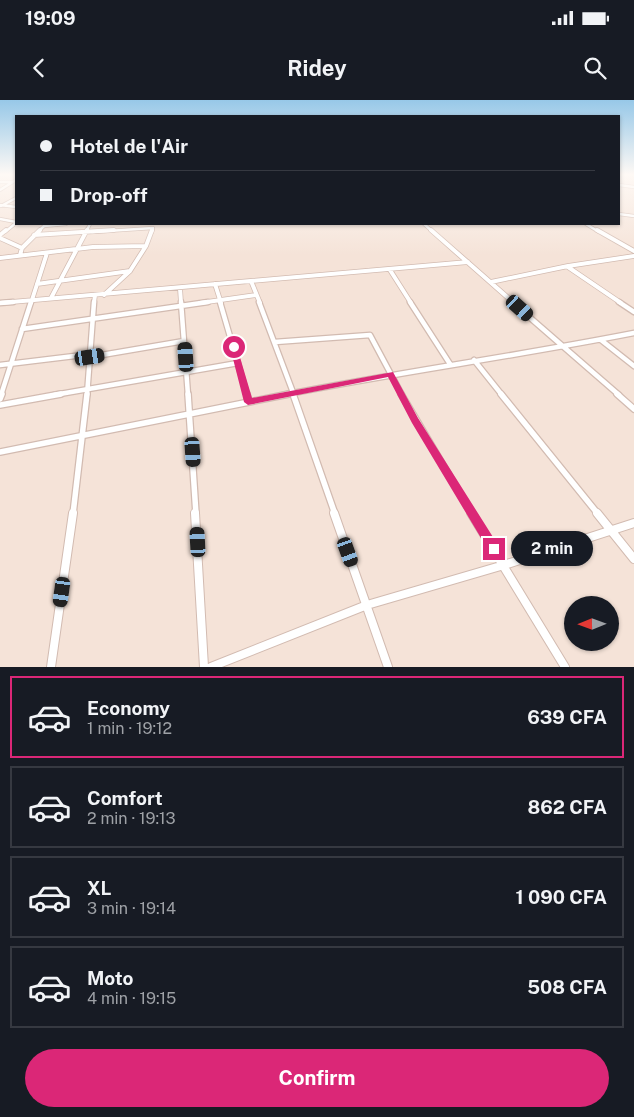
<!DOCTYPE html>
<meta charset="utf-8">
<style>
:root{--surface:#171b24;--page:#20242c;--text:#f1f3f6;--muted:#9ea1a6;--line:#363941;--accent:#db2777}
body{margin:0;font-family:"Public Sans",sans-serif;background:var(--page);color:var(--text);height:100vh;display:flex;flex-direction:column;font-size:19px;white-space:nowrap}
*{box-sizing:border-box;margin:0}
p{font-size:16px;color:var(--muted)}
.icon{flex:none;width:28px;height:28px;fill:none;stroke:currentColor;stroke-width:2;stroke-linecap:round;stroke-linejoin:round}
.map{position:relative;height:567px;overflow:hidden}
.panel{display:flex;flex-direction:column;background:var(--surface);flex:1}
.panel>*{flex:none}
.banner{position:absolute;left:15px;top:15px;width:605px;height:110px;border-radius:0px;box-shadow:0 1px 4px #0004;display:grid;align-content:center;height:110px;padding:0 25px;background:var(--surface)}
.needle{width:32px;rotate:269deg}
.tools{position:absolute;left:564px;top:496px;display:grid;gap:10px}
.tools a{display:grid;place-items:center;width:55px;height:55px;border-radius:50%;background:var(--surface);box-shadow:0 1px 4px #0004;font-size:25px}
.end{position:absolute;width:22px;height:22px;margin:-11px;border:6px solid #db2777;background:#fff;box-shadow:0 0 0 2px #fff}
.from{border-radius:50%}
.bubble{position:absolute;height:35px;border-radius:18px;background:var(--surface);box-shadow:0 1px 4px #0004;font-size:16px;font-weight:700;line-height:35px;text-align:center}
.car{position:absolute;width:15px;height:30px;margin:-15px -8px;border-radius:6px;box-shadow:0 0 4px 1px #0007;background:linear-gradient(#222 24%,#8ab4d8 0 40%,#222 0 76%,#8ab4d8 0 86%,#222 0)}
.banner b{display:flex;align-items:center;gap:18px;height:48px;font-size:19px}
.banner b+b{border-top:1px solid var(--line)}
.banner i{width:12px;height:12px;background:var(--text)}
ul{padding:9px 0 0;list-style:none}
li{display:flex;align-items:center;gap:15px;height:82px;margin:0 10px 8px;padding:0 15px;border:2px solid var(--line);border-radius:0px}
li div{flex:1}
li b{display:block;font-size:19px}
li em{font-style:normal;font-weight:700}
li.current{border-color:var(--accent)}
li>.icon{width:45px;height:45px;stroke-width:1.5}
.cta{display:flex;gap:10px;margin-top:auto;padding:10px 25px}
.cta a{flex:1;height:58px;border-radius:30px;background:var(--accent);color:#fff;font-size:20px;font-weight:700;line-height:58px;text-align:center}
.status{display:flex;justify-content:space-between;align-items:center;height:35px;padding:0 25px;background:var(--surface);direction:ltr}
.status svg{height:14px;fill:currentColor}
header{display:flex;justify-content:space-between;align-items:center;height:65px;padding:0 25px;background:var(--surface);font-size:22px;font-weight:700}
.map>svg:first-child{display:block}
.residential{fill:#f5e3d8;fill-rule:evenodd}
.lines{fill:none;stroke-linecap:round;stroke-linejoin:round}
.minor-far4-casing{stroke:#d2bbb1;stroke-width:4}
.minor-far3-casing{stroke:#d2bbb1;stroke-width:5.5}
.minor-far2-casing{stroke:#d2bbb1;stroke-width:7}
.minor-far1-casing{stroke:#d2bbb1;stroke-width:8}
.minor-casing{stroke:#d2bbb1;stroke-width:10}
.minor-far4{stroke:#fff;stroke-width:2.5}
.minor-far3{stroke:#fff;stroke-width:4}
.minor-far2{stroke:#fff;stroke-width:4.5}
.minor-far1{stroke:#fff;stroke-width:5.5}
.minor{stroke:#fff;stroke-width:8}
.route{fill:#db2777}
</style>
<div class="status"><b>19:09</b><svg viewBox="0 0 49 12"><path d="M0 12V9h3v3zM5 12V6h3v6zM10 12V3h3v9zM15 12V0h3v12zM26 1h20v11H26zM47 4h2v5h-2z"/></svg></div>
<header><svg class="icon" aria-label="back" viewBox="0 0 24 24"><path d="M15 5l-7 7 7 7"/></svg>Ridey<svg class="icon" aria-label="search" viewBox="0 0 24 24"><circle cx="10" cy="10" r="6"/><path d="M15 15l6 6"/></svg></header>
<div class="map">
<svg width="634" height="567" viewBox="0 0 634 567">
<rect width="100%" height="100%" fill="#fdf2e9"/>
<path class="residential" d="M0 75H16V124H619V75H634V567H0ZM572 505H610V542H572Z"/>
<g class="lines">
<g class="minor-far4-casing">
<path id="minor-far4" d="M0 82H12
M619 85 634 87
M0 90 16 80
M0 105 16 107
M1 106 16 98
M619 114 634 116
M0 119 16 122
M424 124 433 132
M586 124 599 132
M44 126 66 124
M5 132 16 123
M38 132 46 124
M86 132 90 124
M92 132 153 128 152 132"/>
</g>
<g class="minor-far3-casing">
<path id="minor-far3" d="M431 130 514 203
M597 130 634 151
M0 135 6 130
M34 135 114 130
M0 138 22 148
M146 146 152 130
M20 155 22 148 40 130
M0 158 93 147 146 146 130 171 104 195
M568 167 621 203
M390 170 411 203
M251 181 260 203
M491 182 568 166 634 156
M37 184 130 171
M215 184 221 203
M180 188 181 203
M51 198 87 130
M0 203 468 162
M31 203 47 153
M94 203 95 195
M200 203 256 195"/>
</g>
<g class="minor-far2-casing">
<path id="minor-far2" d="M181 202 188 295
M220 202 247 295
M259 202 294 295
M410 202 450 264
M512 202 619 295
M619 202 634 212
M0 203 13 202
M22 229 208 202
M601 240 634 266
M275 242 370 235 402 295
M90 257 184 241
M474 260 502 295
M0 265 91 254
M1 295 31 202
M54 295 238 263
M87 295 94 202
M283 295C400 272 517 256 634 233"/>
</g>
<g class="minor-far1-casing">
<path id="minor-far1" d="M188 294 196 414
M247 294 249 302
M293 294 335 414
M401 294 472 414
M501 294 598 414
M617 294 634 309
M0 299 2 294
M0 305 61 294
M0 352 289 294
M73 414 87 294"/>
</g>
<g class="minor-casing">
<path id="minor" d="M195 413 204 567
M334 413 388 567
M471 413 565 567
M597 413 634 459
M51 567 73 413
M211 567 367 505 504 465 634 423"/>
</g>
<use href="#minor-far4" class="minor-far4"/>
<use href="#minor-far3" class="minor-far3"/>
<use href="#minor-far2" class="minor-far2"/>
<use href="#minor-far1" class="minor-far1"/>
<use href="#minor" class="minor"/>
</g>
<linearGradient id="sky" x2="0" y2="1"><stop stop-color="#97c8e8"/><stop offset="0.48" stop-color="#fef9f5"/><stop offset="1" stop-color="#fef9f5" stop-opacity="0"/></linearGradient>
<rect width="634" height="155" fill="url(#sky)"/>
<path class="route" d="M234 245 237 247 252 298 393 272 418 318 498 445V453H490L412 323 388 277 248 305 244 302 230 247Z"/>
</svg>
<div class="tools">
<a><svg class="needle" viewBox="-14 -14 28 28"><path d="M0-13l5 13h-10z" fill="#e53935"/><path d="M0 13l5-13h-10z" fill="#9ea1a6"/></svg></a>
</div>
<i class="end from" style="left:234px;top:247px"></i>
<i class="end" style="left:494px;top:449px"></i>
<div class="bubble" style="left:511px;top:431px;width:82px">2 min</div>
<i class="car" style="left:520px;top:208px;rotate:132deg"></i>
<i class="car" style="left:90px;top:257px;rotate:81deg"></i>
<i class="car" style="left:186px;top:257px;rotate:356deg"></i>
<i class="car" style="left:193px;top:352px;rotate:176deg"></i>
<i class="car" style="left:198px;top:442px;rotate:357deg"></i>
<i class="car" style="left:348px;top:452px;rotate:160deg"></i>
<i class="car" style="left:62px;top:492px;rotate:188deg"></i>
<div class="banner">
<b><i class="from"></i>Hotel de l'Air</b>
<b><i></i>Drop-off</b>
</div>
</div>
<section class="panel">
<ul>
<li class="current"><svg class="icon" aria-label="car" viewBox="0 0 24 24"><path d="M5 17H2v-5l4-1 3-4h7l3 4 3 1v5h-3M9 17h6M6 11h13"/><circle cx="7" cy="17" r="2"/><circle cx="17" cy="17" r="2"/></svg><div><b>Economy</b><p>1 min · 19:12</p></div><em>639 CFA</em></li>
<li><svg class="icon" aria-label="car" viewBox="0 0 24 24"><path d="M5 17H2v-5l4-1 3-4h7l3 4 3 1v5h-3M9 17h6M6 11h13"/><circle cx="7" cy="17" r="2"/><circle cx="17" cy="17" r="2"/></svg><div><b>Comfort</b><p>2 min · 19:13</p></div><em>862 CFA</em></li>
<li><svg class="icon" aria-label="car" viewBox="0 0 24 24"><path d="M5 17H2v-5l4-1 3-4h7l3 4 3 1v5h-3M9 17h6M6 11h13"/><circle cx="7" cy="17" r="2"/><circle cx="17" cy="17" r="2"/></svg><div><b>XL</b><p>3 min · 19:14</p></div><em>1 090 CFA</em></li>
<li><svg class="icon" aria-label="car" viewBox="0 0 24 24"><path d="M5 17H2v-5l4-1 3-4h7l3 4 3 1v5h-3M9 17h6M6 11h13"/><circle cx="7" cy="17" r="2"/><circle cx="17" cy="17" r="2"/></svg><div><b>Moto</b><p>4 min · 19:15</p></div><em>508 CFA</em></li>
</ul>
<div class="cta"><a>Confirm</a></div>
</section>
